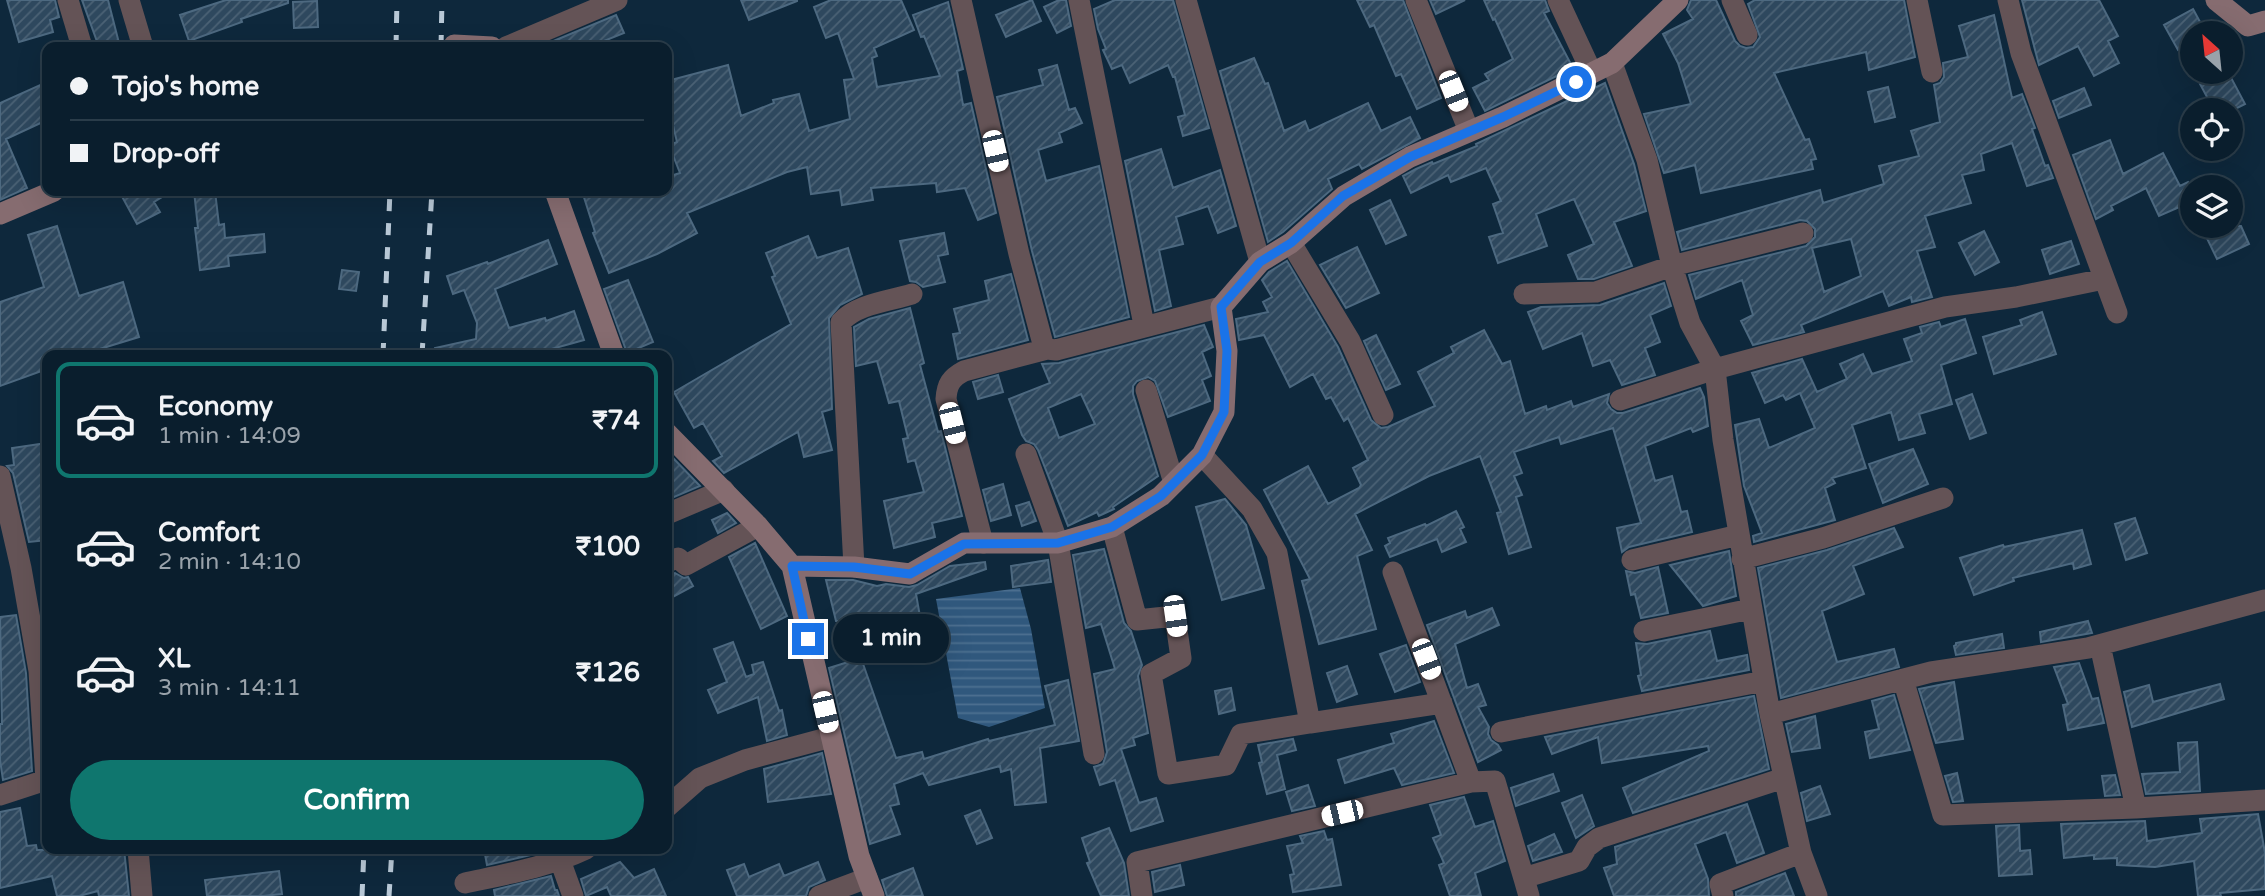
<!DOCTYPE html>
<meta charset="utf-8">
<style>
:root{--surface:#0a1e2d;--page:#182b39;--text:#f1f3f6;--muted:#99a2aa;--line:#2a3c49;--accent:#0f766e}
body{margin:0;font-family:"Varela Round",sans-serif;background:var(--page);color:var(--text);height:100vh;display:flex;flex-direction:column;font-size:26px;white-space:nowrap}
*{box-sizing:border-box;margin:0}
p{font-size:23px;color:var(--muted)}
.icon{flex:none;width:38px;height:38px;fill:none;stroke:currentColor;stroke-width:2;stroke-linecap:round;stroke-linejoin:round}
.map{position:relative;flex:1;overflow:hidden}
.drawer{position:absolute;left:42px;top:350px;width:630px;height:504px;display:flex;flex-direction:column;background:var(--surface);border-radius:14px;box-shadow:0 7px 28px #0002,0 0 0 2px var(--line)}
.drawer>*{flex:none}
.guide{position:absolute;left:42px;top:42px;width:630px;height:154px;border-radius:14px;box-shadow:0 7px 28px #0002,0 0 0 2px var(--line);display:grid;align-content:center;height:154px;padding:0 28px;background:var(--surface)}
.needle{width:46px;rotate:333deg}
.controls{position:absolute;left:2180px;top:21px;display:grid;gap:14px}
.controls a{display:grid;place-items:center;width:63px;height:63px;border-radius:50%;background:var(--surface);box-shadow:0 7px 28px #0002,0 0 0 2px var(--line);font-size:35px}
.end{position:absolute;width:32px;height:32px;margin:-16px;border:9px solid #1a73e8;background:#fff;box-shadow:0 0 0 4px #fff}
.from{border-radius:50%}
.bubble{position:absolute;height:49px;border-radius:24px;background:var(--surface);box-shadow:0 7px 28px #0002,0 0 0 2px var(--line);font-size:23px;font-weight:700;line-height:49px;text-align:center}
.car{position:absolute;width:21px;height:42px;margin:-21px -10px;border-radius:9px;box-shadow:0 0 5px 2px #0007;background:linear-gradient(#fff 24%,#345 0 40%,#fff 0 76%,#345 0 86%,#fff 0)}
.guide b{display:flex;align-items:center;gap:24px;height:66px;font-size:26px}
.guide b+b{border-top:2px solid var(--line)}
.guide i{width:18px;height:18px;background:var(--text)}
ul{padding:12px 0 0;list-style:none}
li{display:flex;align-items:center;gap:21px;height:116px;margin:0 14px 10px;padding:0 14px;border:4px solid transparent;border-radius:14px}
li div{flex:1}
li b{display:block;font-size:26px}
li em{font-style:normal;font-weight:700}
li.on{border-color:var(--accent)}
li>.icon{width:63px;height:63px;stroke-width:1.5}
.cta{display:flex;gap:14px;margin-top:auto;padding:14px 28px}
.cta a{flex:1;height:80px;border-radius:42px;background:var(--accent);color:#fff;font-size:28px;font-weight:700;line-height:80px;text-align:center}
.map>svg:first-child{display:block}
.water{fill:url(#water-rules)}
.building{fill:url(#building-hatch);stroke:#4d6980;stroke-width:2;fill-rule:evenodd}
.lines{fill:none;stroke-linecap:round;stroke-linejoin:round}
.street{stroke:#645356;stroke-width:21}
.secondary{stroke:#866c70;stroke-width:21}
.rail{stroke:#b8c8d6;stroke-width:5;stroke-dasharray:12 12;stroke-linecap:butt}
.route{stroke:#1a73e8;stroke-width:9}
</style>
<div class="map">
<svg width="2265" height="896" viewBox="0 0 2265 896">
<defs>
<pattern id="water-rules" width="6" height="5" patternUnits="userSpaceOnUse" patternTransform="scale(1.75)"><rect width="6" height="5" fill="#30587d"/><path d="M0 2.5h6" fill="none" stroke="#4d7090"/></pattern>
<pattern id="building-hatch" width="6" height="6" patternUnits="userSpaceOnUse" patternTransform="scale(1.75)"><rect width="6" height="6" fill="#2e485e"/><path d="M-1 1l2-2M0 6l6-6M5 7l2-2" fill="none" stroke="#4b6275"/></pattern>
</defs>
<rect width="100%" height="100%" fill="#0e283c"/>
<path class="water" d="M1020 588 1031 629 1045 708 989 727 958 718 936 599Z"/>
<path class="building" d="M7 0H55L59 17 50 20 53 32 19 42Z
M82 0H108L120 47H99Z
M226 0H288V3L241 19 242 22 189 41 180 15Z
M741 0H797V1L749 20Z
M831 0H901L914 30 874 48 877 56 872 58 877 87 940 76 924 36 921 37 913 15 948 2 963 69 957 71 963 105 971 103 996 213 978 220 965 188 937 192 936 183 871 188 873 200 842 205 840 190 811 194 807 167 787 172 687 213 697 233 657 254 609 273 593 233 595 232 582 191H667V177L680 173 669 145 677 142 667 100V81L728 65 741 116 774 103 773 100 799 94 809 131 850 119 844 80 854 79 838 33 826 38 814 7Z
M1032 0 1041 21 1006 37 996 15Z
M1059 0H1066L1071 26 1057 33 1044 7Z
M1115 0H1173L1209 128 1183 136 1178 117 1185 115 1175 77H1173L1168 65 1130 83 1122 65 1112 69 1103 50 1106 49 1098 29 1094 9Z
M1357 0H1403L1441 98 1417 109 1401 74 1396 76 1374 25 1370 27Z
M1430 0H1465L1436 14Z
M1484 0H1545L1549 11 1544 13 1573 68 1485 111 1473 88 1489 80 1485 74 1513 59 1495 19 1493 20Z
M1691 0H1716L1735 41 1740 46 1746 48 1753 47 1760 37 1748 4 1755 0H1904L1915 57 1869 70 1866 52 1774 73 1805 140 1809 139 1816 159 1811 160 1813 169 1701 193 1695 165 1664 173 1644 114 1691 104 1678 63 1663 34 1693 19 1687 10Z
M2022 0H2099L2118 36 2108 41 2119 63 2094 76 2078 46 2039 65Z
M317 1 318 27 294 28 293 2Z
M2193 9 2206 33H2193V42L2178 50 2164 25Z
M616 15 624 33 589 47H539Z
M1994 15 2012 98 2022 94 2035 128 2032 129 2045 166 2048 165 2053 178 2027 186 2012 143 1981 154 1984 170 1962 175 1971 203 1925 216 1935 247 1917 251 1932 297 1912 302 1911 297 1889 306 1883 291 1801 325 1804 332 1753 345 1741 321 1753 315 1742 280 1696 299 1689 275 1806 246 1815 237V229L1807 221 1800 220 1682 250 1677 232 1820 190 1823 203 1884 184 1879 166 1919 156 1911 131 1940 122 1934 85 1940 83 1944 77 1943 63 1968 57 1959 26ZM1851 239 1861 276 1824 292 1812 248Z
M1254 58 1265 84 1268 83 1284 131 1305 121 1309 131 1368 103 1381 131 1410 117 1420 138 1362 169 1359 164 1328 179 1332 189 1283 232 1268 242 1220 71Z
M1057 65 1069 110 1075 108 1082 123 1059 133 1062 142 1038 150 1046 181 1099 166 1129 317 1055 337 1032 251 997 97 1043 85 1039 70Z
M2223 72H2228L2245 104 2233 110H2214L2200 84Z
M47 82V120L6 139 27 188 0 200V103Z
M1605 83 1634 164 1646 211 1614 222 1632 266 1594 279H1578L1568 255 1594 244 1574 199 1536 214 1547 246 1498 263 1489 237 1503 233 1493 204 1501 201 1486 168 1451 182 1448 175 1411 193 1403 176 1416 169 1432 162 1433 164 1477 146 1476 144Z
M1888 87 1895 117 1875 122 1868 92Z
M2084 88 2091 105 2059 118 2053 101Z
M2110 140 2123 174 2163 153 2180 186 2188 182 2193 193V201L2159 216 2146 188 2111 206 2113 210 2096 219 2073 155Z
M1161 149 1173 188 1220 170 1236 226 1218 233 1208 206 1176 217 1183 244 1159 250 1171 306 1155 311 1125 161Z
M119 191H172L154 202 160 212 137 224Z
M194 191H215L219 225 224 224 225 238 264 234 265 252 228 256 229 266 200 270 195 228H198Z
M1390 200 1406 235 1386 244 1370 210Z
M57 226 79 296 123 282 139 337 90 352 91 355H47V369L0 386V302L44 287 28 235Z
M2201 226H2241L2249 244 2217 259Z
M1984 231 1999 262 1975 275 1959 243Z
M944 233 948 254 938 256 945 282 923 287 916 282 910 281 900 241Z
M808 236 817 258 848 248 862 294 840 305 829 318 832 409 822 412 832 450 804 457 798 432 724 473 713 461 722 456 703 423 694 428 674 392 791 324 772 277 775 276 766 253Z
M548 240 557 264 495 289 509 328 545 318 546 321 574 311 584 340 530 355H435V348L476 339 477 323 464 290 453 294 447 276 487 262 488 264Z
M2071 241 2079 264 2050 274 2042 250Z
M1357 247 1379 293 1346 308 1320 265Z
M1287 261 1338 347 1371 420 1381 428 1388 427 1435 406 1418 372 1454 353 1451 347 1484 330 1502 364 1510 361 1525 414 1546 406 1547 410 1571 401 1573 407 1609 394 1607 403 1611 409 1617 413H1623L1700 388 1704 397 1708 426 1693 432 1691 428 1645 446 1655 481 1672 476 1681 512 1687 511 1692 532 1629 547 1622 552 1617 528 1641 523 1613 428 1561 444 1559 437 1514 452 1522 473 1514 476 1522 495 1516 497 1531 547 1509 554 1497 513 1501 512 1480 456 1429 476 1355 514 1372 550 1357 556 1376 629 1319 644 1302 581 1310 579 1264 490 1308 466 1328 504 1359 488 1361 485 1353 468 1368 460 1348 418 1344 421 1331 397 1326 399 1313 374 1290 387 1264 335 1239 340 1236 319 1268 312 1263 302 1272 297 1262 280 1269 272Z
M342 270 359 272 356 291 339 289Z
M1011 274 1028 340 958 359 953 334 960 333 954 309 989 300 985 281Z
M628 280 653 342 627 353 604 289Z
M1664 283 1671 306 1650 315 1660 342 1645 348 1655 375 1622 385 1610 360 1593 366 1582 333 1543 349 1528 312 1541 307 1600 305Z
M910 308 924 363 920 365 938 432 941 431 962 516 932 523 935 537 894 548 884 501 924 492 915 460 908 462 903 439 908 438 899 401 889 403 877 361 856 366 854 327 869 319Z
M2042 312 2056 354 1994 374 1983 337 2022 325 2020 320Z
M1965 319 1976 353 1941 365 1952 404 1919 414 1925 433 1899 440 1891 412 1852 425 1866 468 1832 478 1835 483 1825 488 1835 520 1754 542 1753 536 1762 533 1744 486 1735 425 1759 419 1769 448 1815 428 1800 393 1786 400 1783 395 1765 403 1752 373 1802 359 1817 392 1847 379 1840 364 1863 354 1872 374 1912 361 1904 339 1922 333 1920 327 1939 322 1941 327Z
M1204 325 1213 347 1202 352 1211 376 1202 380 1210 401 1168 417 1155 381 1148 377 1137 381 1133 386V394L1158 476 1113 507 1114 509 1099 516 1097 512 1068 526 1038 450 1034 444 1026 441 1022 435 1009 399 1050 383 1042 364 1059 363ZM1081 394 1095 424 1059 438 1048 408Z
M1376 335 1400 384 1386 390 1364 341Z
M998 375 1003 392 978 399 973 382Z
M1972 394 1986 433 1970 439 1956 400Z
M47 443V540L29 542 13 473 7 466 14 465 12 448Z
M1913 449 1928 484 1883 503 1869 464Z
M673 458 700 486 667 500V461Z
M1003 484 1011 515 991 521 983 490Z
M1225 499 1246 525 1264 588 1222 600 1196 507Z
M1029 502 1036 521 1022 526 1016 506Z
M1456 511 1464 527 1460 529 1466 542 1442 552 1437 539 1390 557 1385 546 1390 543 1388 538 1425 524 1426 526Z
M727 513 736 523 718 533 712 520Z
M2135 518 2147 553 2126 560 2115 524Z
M1894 528 1903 547 1853 566 1864 594 1822 611 1837 662 1894 649 1899 667 1781 698 1758 568 1827 550Z
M2082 530 2091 564 2074 569 2073 563 2013 578 2014 581 1974 595 1960 558 2003 545 2004 547Z
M755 543 787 616 761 629 729 557Z
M1104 549 1124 623 1131 631 1142 665 1138 676 1148 733 1133 738 1135 745 1121 749 1139 803 1156 798 1163 821 1131 831 1115 780 1100 785 1094 767 1103 764 1107 752 1094 674 1115 669 1101 624 1086 628 1073 555Z
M1729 551 1736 596 1703 606 1670 565Z
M1048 560 1051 582 1013 587 1011 566Z
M985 562 986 569 916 594 922 628 888 634 886 621H836L826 580H853L877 586 886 584 909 587 917 585 950 566Z
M1658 567 1668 613 1641 618 1635 594 1631 595 1626 571 1635 573Z
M675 573 684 578 688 577 693 586 667 600V575Z
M1492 608 1499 625 1455 644 1467 688 1478 684 1486 705 1478 707 1489 727 1488 734 1491 740 1498 745 1501 750 1478 762 1427 625 1465 611 1467 618Z
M16 615 26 673 32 771 3 780 0 760V724H2L0 617Z
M2088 621 2092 633 2041 642 2040 632Z
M1710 631 1717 661 1747 655 1749 670 1642 691 1638 676 1641 675 1636 643 1647 644Z
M2002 634 2004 648 1956 655 1954 646 1956 645V643Z
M733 642 746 677 754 674 752 665 763 662 779 711 782 710 787 735 767 741 758 697 718 713 708 690 727 682 714 649Z
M1406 645 1420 682 1395 692 1380 654Z
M861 658 896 758 922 752 924 759 988 739 989 741 1055 725 1045 686 1068 680 1079 741 1040 748 1046 802 1015 805 1011 769 1001 772 1000 766 929 785 923 773 894 784 899 804 890 806 900 834 870 844 829 668Z
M2079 663 2092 699 2098 698 2104 723 2068 730 2063 705 2068 704 2054 667Z
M1347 666 1357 694 1337 702 1327 673Z
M1954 682 1963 739 1936 743 1919 689Z
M2220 684 2224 699 2132 727 2124 692 2149 685 2153 702Z
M1231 688 1235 710 1219 714 1215 691Z
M1894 695 1910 750 1870 758 1865 732 1879 729 1872 701Z
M1754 696 1769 769 1633 813 1623 788 1709 751 1708 746 1602 763 1598 737 1552 754 1545 737Z
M1815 716 1820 748 1792 752 1786 724Z
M1434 721 1454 773 1402 785 1394 768 1345 783 1338 760 1394 743 1391 734Z
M1293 739 1296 750 1277 755 1285 789 1267 794 1259 763 1262 762 1258 745Z
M2197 742 2200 791 2146 794 2142 774 2180 772 2178 743Z
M822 753 831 794 768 802 764 769Z
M1957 773 1963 801 1953 802 1945 776Z
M1553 774 1559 791 1516 806 1511 788Z
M2115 775 2120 795 2105 796 2102 776Z
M1308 785 1315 806 1292 811 1286 792Z
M1820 786 1830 814 1807 821 1801 793Z
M1582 795 1594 826 1576 838 1562 803Z
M1464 797 1475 827 1493 821 1505 861 1475 873 1481 896H1450L1439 865 1444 863 1433 838 1441 835 1430 805Z
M1747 804 1764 853 1737 863 1726 832 1695 844 1708 879 1709 896H1614L1604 868 1617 864 1615 847Z
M20 808 27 846 36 845 37 850 124 849 129 896H99L98 891 79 896H57L52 876 0 888V812Z
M980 810 992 838 977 844 965 816Z
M2258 814 2265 853V889L2220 893 2221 896H2198L2194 861 2155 867 2117 865V858L2094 859V855L2064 858 2061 824 2145 821 2147 841 2202 833 2200 819Z
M2019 825 2020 851 2030 850 2032 874 1999 876 1996 826Z
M1109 828 1124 863 1129 896H1101L1087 863 1090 862 1082 838Z
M1324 831 1327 840 1332 839 1341 885 1293 892 1290 875 1294 874 1287 846 1303 843 1300 836Z
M1554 834 1562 852 1533 861 1528 846Z
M484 849H533L535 854 487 865Z
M620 862 634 878 654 869 666 896H611L607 887 586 896 581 879Z
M818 862 825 880 809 887 806 896H737L727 870 744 864 749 877 779 864 784 876Z
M1180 865 1184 885 1155 892 1152 872Z
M913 868 923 896H887L882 880Z
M279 871 282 894 263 896H207L205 880Z
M1785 873 1794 896H1736V892Z
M551 876 555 890H557L559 896H495L494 890Z"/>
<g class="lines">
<path class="street" d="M68 0 82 47
M129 0 143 47
M961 0 1019 254 1043 344 1047 349 1056 350 1221 307
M1079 0 1144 325
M1186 0 1260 262
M1416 0 1469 131
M1558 0 1592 73
M1732 0 1747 35
M1917 0 1932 72
M2008 0 2021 53 2117 313
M506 47 617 0
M1612 63 1647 160 1672 266 1690 323 1715 369 1723 440 1770 714 1801 853 1817 896
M1291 243 1350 341 1383 415
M1524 294 1596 292 1672 266 1803 233
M1146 390 1174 483
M1620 400 1715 369 1945 307 2016 297 2104 279
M1026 454 1058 543 1094 754
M1202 455 1252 509 1277 553 1310 723 1442 703
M0 476 21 568 39 671 46 780 0 795
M667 514 724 490
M1112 527 1137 620 1175 616 1181 658 1151 674 1168 774 1226 765 1241 734 1310 723
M983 543 946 399C947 384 951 378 964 371L1047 349
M1742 559 1823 538 1943 498
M1632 560 1739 535
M667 562 678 558 686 565 758 526
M854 567 841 322C856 304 890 301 912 294
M1393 572 1471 782
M1644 631 1751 609
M2100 645 2136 808
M1903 679 1943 815 2136 808 2265 800
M1770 714 1931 672 2088 648 2265 600
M1501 732 1764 681
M667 807 700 778 745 760 831 737
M138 849 142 896
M556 849 573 896
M465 883C507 874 548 867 586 849
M819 896 867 878
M1142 896 1137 862 1471 782 1495 781 1525 882
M1529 896 1525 882 1530 876 1579 861 1587 847 1599 838 1784 778
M1723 896 1720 884 1801 853"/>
<path class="secondary" d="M2216 0 2248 26 2265 21
M454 45 492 47
M555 191 614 355
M0 214 54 191
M667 433 758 526 792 566 859 856 874 896
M792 566 854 567 910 574 964 543H1058L1112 527 1161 496 1202 455 1224 412 1227 351 1221 307 1260 262 1291 243 1344 196 1410 157 1503 117 1612 63 1678 0"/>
<path class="rail" d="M396 47 397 0
M441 47 442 0
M383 355 390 191
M422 355 432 191
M362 896 364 849
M389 896 392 849"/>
</g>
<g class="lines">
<path class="route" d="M808 639 792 566 854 567 910 574 964 544 1058 543 1112 527 1161 496 1202 455 1224 412 1227 351 1221 307 1260 262 1291 243 1343 196 1410 157 1503 117 1576 82"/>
</g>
</svg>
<div class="controls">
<a><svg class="needle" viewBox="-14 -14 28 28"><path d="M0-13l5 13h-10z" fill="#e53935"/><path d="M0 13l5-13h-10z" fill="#99a2aa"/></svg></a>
<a><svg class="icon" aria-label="locate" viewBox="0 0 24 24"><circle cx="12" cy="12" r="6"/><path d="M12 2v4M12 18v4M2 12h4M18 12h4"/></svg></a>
<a><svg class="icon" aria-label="layers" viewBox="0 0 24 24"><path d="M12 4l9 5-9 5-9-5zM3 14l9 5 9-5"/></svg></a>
</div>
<i class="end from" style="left:1576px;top:82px"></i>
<i class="end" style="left:808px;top:639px"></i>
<div class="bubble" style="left:833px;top:614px;width:116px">1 min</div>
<i class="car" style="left:1453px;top:91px;rotate:158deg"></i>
<i class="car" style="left:995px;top:151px;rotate:167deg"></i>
<i class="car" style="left:952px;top:423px;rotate:166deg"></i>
<i class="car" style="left:1175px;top:616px;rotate:172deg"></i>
<i class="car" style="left:1426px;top:659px;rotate:159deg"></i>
<i class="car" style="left:825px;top:712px;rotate:167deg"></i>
<i class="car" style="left:1342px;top:813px;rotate:257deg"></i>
<div class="guide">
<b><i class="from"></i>Tojo's home</b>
<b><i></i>Drop-off</b>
</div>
<section class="drawer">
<ul>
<li class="on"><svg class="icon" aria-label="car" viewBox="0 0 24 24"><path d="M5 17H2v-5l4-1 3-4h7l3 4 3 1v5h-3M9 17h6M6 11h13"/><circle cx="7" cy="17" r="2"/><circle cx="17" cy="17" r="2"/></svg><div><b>Economy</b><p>1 min · 14:09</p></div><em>₹74</em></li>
<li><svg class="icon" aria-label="car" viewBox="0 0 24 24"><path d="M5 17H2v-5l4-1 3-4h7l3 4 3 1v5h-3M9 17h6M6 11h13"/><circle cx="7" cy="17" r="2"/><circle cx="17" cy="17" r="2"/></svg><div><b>Comfort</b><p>2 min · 14:10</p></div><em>₹100</em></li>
<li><svg class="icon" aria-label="car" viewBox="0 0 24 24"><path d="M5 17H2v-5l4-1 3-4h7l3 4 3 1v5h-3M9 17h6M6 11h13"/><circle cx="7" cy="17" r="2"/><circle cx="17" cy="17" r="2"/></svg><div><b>XL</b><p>3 min · 14:11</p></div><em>₹126</em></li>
</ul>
<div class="cta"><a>Confirm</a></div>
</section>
</div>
